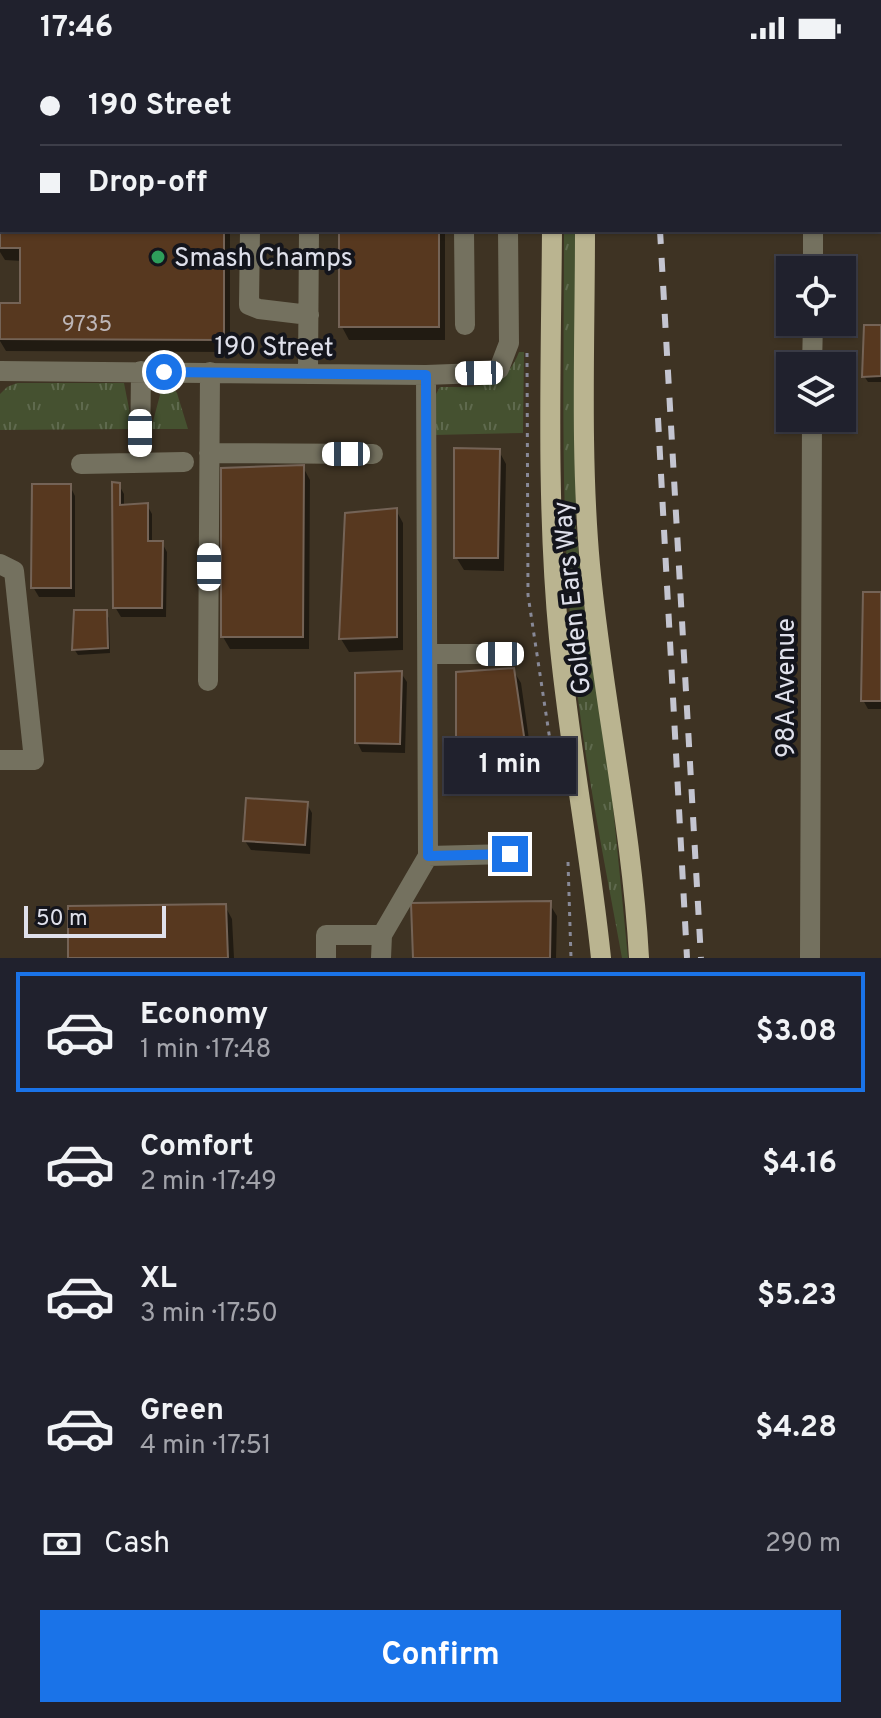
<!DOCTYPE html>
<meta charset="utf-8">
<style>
:root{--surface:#20212d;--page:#282935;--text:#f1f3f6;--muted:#a2a3aa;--line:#3d3e49;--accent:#1a73e8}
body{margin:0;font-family:Overpass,sans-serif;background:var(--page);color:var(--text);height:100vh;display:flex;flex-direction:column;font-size:30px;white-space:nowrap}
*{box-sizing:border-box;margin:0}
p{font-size:26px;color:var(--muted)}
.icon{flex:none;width:44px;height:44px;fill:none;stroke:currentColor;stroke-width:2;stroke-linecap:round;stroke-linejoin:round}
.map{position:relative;height:902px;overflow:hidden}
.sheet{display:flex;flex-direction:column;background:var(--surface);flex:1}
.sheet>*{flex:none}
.hud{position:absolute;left:0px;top:0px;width:882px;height:176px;box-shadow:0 2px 6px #0004,0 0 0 2px var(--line);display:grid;align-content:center;height:176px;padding:0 40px;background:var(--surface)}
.buttons{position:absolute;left:776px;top:200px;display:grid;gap:16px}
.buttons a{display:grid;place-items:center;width:80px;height:80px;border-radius:0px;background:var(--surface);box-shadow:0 2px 6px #0004,0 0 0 2px var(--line);font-size:40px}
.scale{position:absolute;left:24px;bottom:20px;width:142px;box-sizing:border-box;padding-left:8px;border:4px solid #dfe0eb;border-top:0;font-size:22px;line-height:28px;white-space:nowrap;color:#dfe0eb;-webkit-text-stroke:6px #14151c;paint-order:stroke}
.end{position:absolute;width:36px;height:36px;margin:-18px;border:10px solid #1a73e8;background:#fff;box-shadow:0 0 0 4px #fff}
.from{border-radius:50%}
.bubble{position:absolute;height:56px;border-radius:0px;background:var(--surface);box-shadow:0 2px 6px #0004,0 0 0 2px var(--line);font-size:26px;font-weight:700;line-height:56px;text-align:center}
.car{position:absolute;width:24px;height:48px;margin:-24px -12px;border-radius:10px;box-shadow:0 0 6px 2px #0007;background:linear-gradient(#fff 24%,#345 0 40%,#fff 0 76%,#345 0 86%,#fff 0)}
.hud b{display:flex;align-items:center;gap:28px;height:76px;font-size:30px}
.hud b+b{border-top:2px solid var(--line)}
.hud i{width:20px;height:20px;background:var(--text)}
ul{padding:14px 0 0;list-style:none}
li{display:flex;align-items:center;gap:24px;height:120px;margin:0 16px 12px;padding:0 24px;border:4px solid transparent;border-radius:0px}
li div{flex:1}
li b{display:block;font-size:30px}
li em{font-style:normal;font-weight:700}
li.on{border-color:var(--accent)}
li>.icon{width:72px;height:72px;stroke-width:1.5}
.pay{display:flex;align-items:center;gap:20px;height:88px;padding:0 40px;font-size:30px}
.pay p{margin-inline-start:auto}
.cta{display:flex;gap:16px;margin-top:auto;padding:16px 40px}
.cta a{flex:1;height:92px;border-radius:0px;background:var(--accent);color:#fff;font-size:32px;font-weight:700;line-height:92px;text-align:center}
.status{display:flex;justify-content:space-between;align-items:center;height:56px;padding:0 40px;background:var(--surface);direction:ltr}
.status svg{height:22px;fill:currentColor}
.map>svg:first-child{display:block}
.industrial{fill:#3e3323;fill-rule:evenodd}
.grass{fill:url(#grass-tufts)}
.shadow{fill:#0007}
.building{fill:#57381f;stroke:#746356;stroke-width:2}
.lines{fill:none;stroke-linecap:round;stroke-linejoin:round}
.path{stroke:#888997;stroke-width:3;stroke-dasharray:4 6;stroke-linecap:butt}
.minor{stroke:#74715f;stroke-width:20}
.major{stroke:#bab490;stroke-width:20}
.rail{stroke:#c4c5d0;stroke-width:6;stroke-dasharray:14 14;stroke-linecap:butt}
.route{stroke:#1a73e8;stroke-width:10}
.leisure-dot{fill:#2e9e5b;stroke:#14151c;stroke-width:3}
.labels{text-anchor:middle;stroke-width:8;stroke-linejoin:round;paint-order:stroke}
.number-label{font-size:22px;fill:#bdb6b8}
.poi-label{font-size:26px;fill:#dfe0eb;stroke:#14151c;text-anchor:start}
.street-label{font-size:26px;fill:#dfe0eb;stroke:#14151c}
</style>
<div class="status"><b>17:46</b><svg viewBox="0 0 49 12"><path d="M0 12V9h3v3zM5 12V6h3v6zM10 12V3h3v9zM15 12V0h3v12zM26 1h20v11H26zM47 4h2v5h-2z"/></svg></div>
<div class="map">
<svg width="881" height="902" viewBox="0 0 881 902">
<defs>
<pattern id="grass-tufts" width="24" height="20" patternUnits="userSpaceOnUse" patternTransform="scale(2)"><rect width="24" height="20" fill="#455130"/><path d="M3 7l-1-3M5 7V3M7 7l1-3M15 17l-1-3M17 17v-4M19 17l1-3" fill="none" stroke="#5f6a4e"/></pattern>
</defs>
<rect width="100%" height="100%" fill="#2b2c3c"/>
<path class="industrial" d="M0 0H881V902H0ZM2 2H880V174H2ZM790 214H842V266H790ZM790 310H842V362H790Z"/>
<path class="grass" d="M564 174H575L576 473 585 557 612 740 628 902H622C603 797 581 692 572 585 560 448 564 311 564 174Z
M519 296H524L523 377 434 379 436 338 440 331C475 331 504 335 519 296Z
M17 327H124L133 373 0 374V338L7 331Z
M166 333H174L177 337 188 373H151L161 335Z"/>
<path class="shadow" d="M0 0H85V2H2L0 19Z
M0 51H2V86L0 82Z
M0 136 2 174H230V296L6 295 0 285V249H22V205L5 204 0 196Z
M342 174H445V284H349L342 271Z
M881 271V326H868L864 320Z
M499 395 506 408 504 515 464 514 456 501Z
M303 411 310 424 309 593H230L223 581Z
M119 429 124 438V451L147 449 152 458V487H162L167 496 166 561H121L115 551Z
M70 430 75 440V541H39L33 531Z
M396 454 403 467V594L349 596 341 583 346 459Z
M881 538V653H868L863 644Z
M105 556 109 562 110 597 78 599 74 593Z
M513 614 521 627 536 733 466 732 458 719Z
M401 617 407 626 405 697 362 696 357 686Z
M307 748 312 757 310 798 251 794 245 785Z
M549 847 557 860 556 902H415Z
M225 850 232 863 234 902H70Z"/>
<path class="building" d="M0 0H79V2H2L0 7Z
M0 134 2 174H224V284L0 283V247H20V192H0Z
M339 174H439V271H339Z
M864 269H881V320L862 321Z
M454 392 500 393 498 502H454Z
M304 409 303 581H221V412Z
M112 426 120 427V449L148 447V485H163L162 552H113Z
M32 428H71V532H31Z
M397 452V581L339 583 345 457Z
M863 536H881V645H861Z
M74 554H107L108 592 72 594Z
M514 612 530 721 456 719V616Z
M402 615 400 688 355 687V617Z
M246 742 308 746 305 789 243 785Z
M551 845 550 902H413L411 847Z
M226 848 228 902H68V850Z"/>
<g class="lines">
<path class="path" d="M527 297 528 539 551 691
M568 806 571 902"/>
<path class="minor" d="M507 0V2
M814 2V0
M250 174 249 249 259 253 309 259
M464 174 465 269
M813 214V174
M812 310 813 266
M0 315 426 319 479 317 499 313 509 287 508 174
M308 316 309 174
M209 397 373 398
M140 407 141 315
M81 408 184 406
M0 508 14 515 34 704H0
M428 598H500
M208 625 210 316
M428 800 510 798
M326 902V879H382L428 800 426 319
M381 902 382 879
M810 902 812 362"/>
<path class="major" d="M552 2V0
M586 2V0
M552 174C551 310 546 447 559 582 569 689 590 795 601 902
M585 174C585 285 580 398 590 509 602 640 632 770 639 902"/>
<path class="rail" d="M639 0 640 2
M660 174 701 902
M658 362 687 902"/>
</g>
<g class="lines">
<path class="route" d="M164 316 426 319 428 800 510 798"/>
</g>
<circle class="leisure-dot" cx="158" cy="201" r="8"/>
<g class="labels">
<g class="number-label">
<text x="87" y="275">9735</text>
</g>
<g class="poi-label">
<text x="174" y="210">Smash Champs</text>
</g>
<g class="street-label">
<text transform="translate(274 290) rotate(1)" y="9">190 Street</text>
<text transform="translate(571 542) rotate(-96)" y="9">Golden Ears Way</text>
<text transform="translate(785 632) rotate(-90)" y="9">98A Avenue</text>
</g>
</g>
</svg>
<div class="buttons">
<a><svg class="icon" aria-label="locate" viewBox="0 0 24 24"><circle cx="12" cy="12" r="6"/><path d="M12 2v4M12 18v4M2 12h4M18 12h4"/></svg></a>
<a><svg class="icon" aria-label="layers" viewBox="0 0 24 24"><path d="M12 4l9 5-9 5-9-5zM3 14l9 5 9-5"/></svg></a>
</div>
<div class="scale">50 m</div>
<i class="end from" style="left:164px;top:316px"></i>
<i class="end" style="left:510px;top:798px"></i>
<div class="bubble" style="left:444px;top:682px;width:132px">1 min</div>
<i class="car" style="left:479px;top:317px;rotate:269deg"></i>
<i class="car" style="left:140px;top:377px;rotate:180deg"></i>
<i class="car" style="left:346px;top:398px;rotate:270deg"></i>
<i class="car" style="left:209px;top:511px;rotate:0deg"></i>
<i class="car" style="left:500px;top:598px;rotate:270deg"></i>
<div class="hud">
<b><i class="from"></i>190 Street</b>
<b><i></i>Drop-off</b>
</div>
</div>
<section class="sheet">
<ul>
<li class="on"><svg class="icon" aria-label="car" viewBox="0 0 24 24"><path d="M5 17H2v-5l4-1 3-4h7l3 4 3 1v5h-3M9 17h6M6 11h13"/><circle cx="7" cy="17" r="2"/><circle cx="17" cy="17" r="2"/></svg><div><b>Economy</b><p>1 min · 17:48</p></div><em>$3.08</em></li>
<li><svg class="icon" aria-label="car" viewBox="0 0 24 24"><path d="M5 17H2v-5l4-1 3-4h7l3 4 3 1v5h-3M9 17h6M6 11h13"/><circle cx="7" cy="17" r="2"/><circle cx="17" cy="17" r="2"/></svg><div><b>Comfort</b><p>2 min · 17:49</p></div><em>$4.16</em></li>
<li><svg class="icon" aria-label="car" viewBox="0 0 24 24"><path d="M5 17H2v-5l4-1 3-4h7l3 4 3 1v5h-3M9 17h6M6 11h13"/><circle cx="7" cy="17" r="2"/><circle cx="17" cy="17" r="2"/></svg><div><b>XL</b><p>3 min · 17:50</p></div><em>$5.23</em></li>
<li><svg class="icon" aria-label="car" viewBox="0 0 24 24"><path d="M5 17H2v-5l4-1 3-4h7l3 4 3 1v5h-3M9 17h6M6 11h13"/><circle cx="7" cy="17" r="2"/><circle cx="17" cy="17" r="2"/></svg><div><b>Green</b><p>4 min · 17:51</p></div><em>$4.28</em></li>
</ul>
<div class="pay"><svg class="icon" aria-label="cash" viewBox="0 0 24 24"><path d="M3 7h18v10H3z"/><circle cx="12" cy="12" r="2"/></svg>Cash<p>290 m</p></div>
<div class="cta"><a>Confirm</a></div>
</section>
